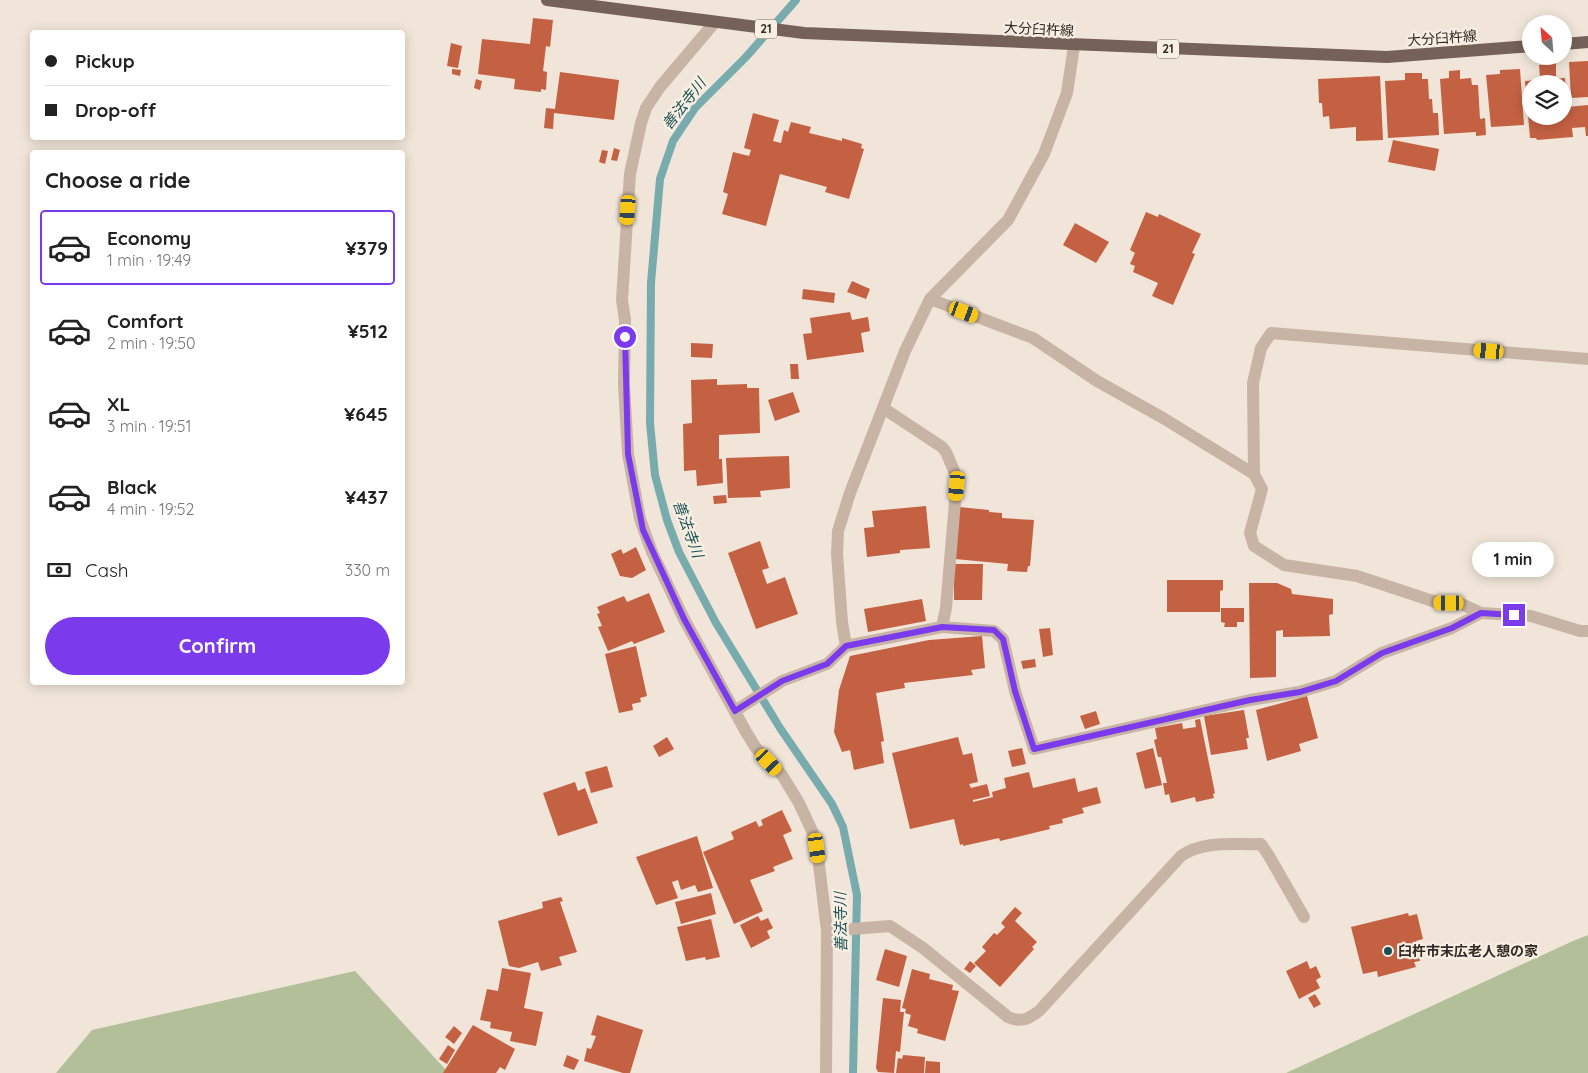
<!DOCTYPE html>
<meta charset="utf-8">
<style>
:root{--surface:#fff;--page:#f6f6f6;--text:#222;--muted:#767676;--line:#e0e0e0;--accent:#7c3aed}
body{margin:0;font-family:Quicksand,"Noto Sans JP",sans-serif;background:var(--page);color:var(--text);height:100vh;display:flex;flex-direction:column;font-size:19px;white-space:nowrap}
*{box-sizing:border-box;margin:0}
p{font-size:16px;color:var(--muted)}
.icon{flex:none;width:28px;height:28px;fill:none;stroke:currentColor;stroke-width:2;stroke-linecap:round;stroke-linejoin:round}
.map{position:relative;flex:1;overflow:hidden}
.side{position:absolute;left:30px;top:150px;width:375px;height:535px;display:flex;flex-direction:column;background:var(--surface);border-radius:5px;box-shadow:0 2px 12px #0003}
.side>*{flex:none}
.guide{position:absolute;left:30px;top:30px;width:375px;height:110px;border-radius:5px;box-shadow:0 2px 12px #0003;display:grid;align-content:center;height:110px;padding:0 15px;background:var(--surface)}
.needle{width:32px;rotate:334deg}
.controls{position:absolute;left:1522px;top:15px;display:grid;gap:10px}
.controls a{display:grid;place-items:center;width:50px;height:50px;border-radius:50%;background:var(--surface);box-shadow:0 2px 12px #0003;font-size:25px}
.end{position:absolute;width:22px;height:22px;margin:-11px;border:6px solid #7c3aed;background:#fff;box-shadow:0 0 0 2px #fff}
.from{border-radius:50%}
.bubble{position:absolute;height:35px;border-radius:18px;background:var(--surface);box-shadow:0 2px 12px #0003;font-size:16px;font-weight:700;line-height:35px;text-align:center}
.car{position:absolute;width:15px;height:30px;margin:-15px -8px;border-radius:6px;box-shadow:0 0 4px 1px #0007;background:linear-gradient(#f5c518 24%,#345 0 40%,#f5c518 0 76%,#345 0 86%,#f5c518 0)}
.guide b{display:flex;align-items:center;gap:18px;height:48px;font-size:19px}
.guide b+b{border-top:1px solid var(--line)}
.guide i{width:12px;height:12px;background:var(--text)}
ul{padding:0;list-style:none}
li{display:flex;align-items:center;gap:15px;height:75px;margin:0 10px 8px;padding:0 5px;border:2px solid transparent;border-radius:5px}
li div{flex:1}
li b{display:block;font-size:19px}
li em{font-style:normal;font-weight:700}
li.active{border-color:var(--accent)}
li>.icon{width:45px;height:45px;stroke-width:1.5}
h2{padding:0 15px;font-size:22px;line-height:60px}
.pay{display:flex;align-items:center;gap:12px;height:55px;padding:0 15px;font-size:19px}
.pay p{margin-inline-start:auto}
.button{display:flex;gap:10px;margin-top:auto;padding:10px 15px}
.button a{flex:1;height:58px;border-radius:30px;background:var(--accent);color:#fff;font-size:20px;font-weight:700;line-height:58px;text-align:center}
.map>svg:first-child{display:block}
.green{fill:#b2bf99}
.lines{fill:none;stroke-linecap:round;stroke-linejoin:round}
.stream{stroke:#78abad;stroke-width:8}
.building{fill:#c46143;fill-rule:evenodd}
.minor{stroke:#c8b4a4;stroke-width:12}
.major{stroke:#756157;stroke-width:12}
.route{stroke:#7c3aed;stroke-width:6}
.poi-dot{fill:#1c5154;stroke:#f8efe4;stroke-width:2}
.labels{text-anchor:middle;stroke-width:4.5;stroke-linejoin:round;paint-order:stroke}
.shield{fill:#f8efe4;stroke:#6e655f;stroke-width:1}
.shield-label{font-size:12px;font-weight:bold;fill:#332a26}
.street-label{font-size:14px;fill:#332a26;stroke:#f8efe4}
.poi-label{font-size:14px;font-weight:bold;fill:#332a26;stroke:#f8efe4;text-anchor:start}
.water-label{font-size:15px;font-style:italic;fill:#1c5154;stroke:#f8efe4}
</style>
<div class="map">
<svg width="1588" height="1073" viewBox="0 0 1588 1073">
<rect width="100%" height="100%" fill="#f0e5d8"/>
<path class="green" d="M1588 935V1073H1286L1573 941Z
M355 971 446 1070 447 1073H56L92 1030Z"/>
<g class="lines">
<path class="stream" d="M796 0 746 57 695 108 673 141 660 179 651 283 650 423 655 475 667 520 679 552 716 623 780 728 832 804 843 827 857 895 853 1073"/>
</g>
<path class="building" d="M533 18 553 20 550 47 546 46 543 71 547 72 546 90 541 89V92L514 89 515 79 478 74 482 39 530 44Z
M451 43 462 46 458 68 447 66Z
M1588 61V97L1571 98 1569 62Z
M1556 63V76L1540 77 1539 65Z
M452 69 461 70 460 76 452 74Z
M1520 69 1524 125 1491 127 1486 75 1500 74V70Z
M1460 70V79L1471 78 1472 85H1478L1480 119 1485 118 1486 135 1476 136V132L1444 134 1440 79 1449 78V71Z
M560 72 619 80 614 120 554 113 553 129 544 128 546 108 555 109Z
M1405 73H1422V79H1428L1429 99H1432L1433 113H1438L1439 135 1388 138 1385 81 1405 80Z
M1380 76 1383 140 1356 141V127L1330 129 1329 116 1323 117 1322 103H1319L1318 79Z
M1565 78 1567 107 1588 105V136H1586L1585 127 1572 128 1573 137 1537 140 1536 138H1530L1525 81ZM1531 84H1564V116H1531Z
M476 79 482 81 480 90 474 88Z
M753 113 779 120 773 141 781 143 784 130 788 132 791 122 811 127 809 133 842 141V138L862 144 861 148 864 149 849 199 825 192 827 187 780 174 766 226 722 214 728 194 723 192 733 152 749 156 751 150 744 148Z
M1393 140 1439 149 1435 171 1388 162Z
M614 148 620 150 617 161 611 160Z
M602 150 608 151 605 164 599 162Z
M1146 212 1158 217 1159 214 1201 234 1192 253 1195 254 1173 305 1152 296 1158 283 1133 272 1135 266 1130 264 1135 253 1130 250Z
M1075 223 1109 242 1096 263 1063 245Z
M852 281 870 289 866 299 847 292Z
M803 289 835 293 834 303 802 299Z
M850 312 852 320 868 317 870 331 861 333 864 352 807 360 803 334 812 333 810 318Z
M691 343 713 344 712 358 691 357Z
M790 364H798L799 379H791Z
M717 379V385L747 384V388H759L760 433 719 435V459H722L723 483 697 486 696 470 684 471 683 424 692 423 691 380Z
M793 392 800 412 775 421 768 400Z
M789 456 790 488 760 491 761 497 728 498 726 458Z
M726 495 727 503 714 504 713 496Z
M926 506 930 548 900 550V553L867 557 864 528 874 527 872 511Z
M959 507 989 510V512L1002 513V518L1034 520 1030 566H1028L1027 572 1007 571 1008 564 955 559Z
M760 541 769 568 762 570 767 584 785 577 798 614 756 629 728 553Z
M636 547 646 570 632 578 620 576 611 554 621 549 623 554Z
M954 564H983L982 600H954Z
M1167 580H1223V590L1220 591V612H1167Z
M1249 583H1277L1291 589 1292 594 1333 599V614L1329 615 1330 636 1283 637V630L1276 631V677L1250 678Z
M649 593 665 632 634 644 632 641 608 651 598 627 602 626 597 614 600 613 597 607 624 596 627 602Z
M922 599 926 621 868 632 864 609Z
M1221 608H1244V622H1237V627H1224L1225 623 1221 622Z
M1050 628 1053 655 1043 657 1039 629Z
M982 636 985 668 971 670 973 675 904 683 905 688 876 693 884 741 881 742 884 763 854 770 850 750 842 752 834 732 839 690 850 656 929 640Z
M636 646 647 696 640 698 641 702 632 704 633 710 619 713 605 654Z
M1035 659 1036 667 1023 669 1021 661Z
M1307 696 1318 738 1299 744 1301 751 1267 761 1256 710Z
M1244 710 1249 738H1246L1248 749 1211 755 1204 716Z
M1096 711 1100 724 1085 729 1080 716Z
M1200 719 1215 793 1213 794 1214 798 1196 802 1195 797 1171 803 1169 794 1165 795 1163 783H1167L1161 757H1158L1154 740 1157 739 1155 728 1182 723 1183 729 1196 727 1195 720Z
M667 737 674 749 659 757 653 746Z
M958 737 963 755 972 753 978 782 969 784 971 788 987 784 990 796 973 800V802L993 797 992 792 1006 788 1004 778 1029 772 1033 788 1075 778 1078 792 1097 787 1101 803 1082 808 1084 813 1062 819 1063 823 1049 826 1050 829 1000 841 999 838 963 846V844L960 845 954 819 910 829 892 753Z
M1022 748 1026 764 1012 767 1008 751Z
M1153 748 1162 785 1145 789 1136 753Z
M607 766 613 787 591 793 585 772Z
M575 782 578 791 585 788 598 823 558 836 543 793Z
M782 810 792 831 783 835 793 859 773 867 775 871 750 880 763 911 734 924 703 852 734 839 731 832 756 821 759 827 763 825 761 820Z
M697 836 713 888 698 892 695 885 681 890 678 880 672 882 678 898 656 905 636 857Z
M711 893 716 914 681 924 675 902Z
M561 897 563 901 560 902 577 952 559 957 562 965 541 971 538 962 519 968 509 966 498 921 543 908 542 902Z
M1015 907 1022 913 1015 921 1037 942 1032 947 1034 949 1000 987 974 963 986 951 982 947 994 933 997 935 1005 927 1001 923Z
M1408 913 1409 916 1417 914 1423 939 1416 941 1420 961 1414 962 1416 967 1378 977 1377 971 1363 974 1351 927Z
M758 916 761 921 768 918 773 928 767 931 770 938 751 948 740 925Z
M711 919 720 957 706 960 705 957 686 961 677 927Z
M885 949 907 956 899 987 876 980Z
M970 961 976 966 970 973 964 969Z
M1307 961 1310 969 1316 966 1321 977 1316 980 1320 988 1299 999 1286 971Z
M502 968 531 973 524 1008 543 1012 536 1046 510 1041 512 1032 490 1028 491 1022 480 1020 487 989 498 991Z
M912 969 930 974 929 979 953 985 952 990 959 991 945 1041 917 1033 918 1029 908 1026 911 1015 905 1013 906 1009 902 1008Z
M1315 994 1321 1004 1314 1008 1308 998Z
M883 998 901 1000 900 1012H904L900 1052 896 1051 894 1073 878 1072 876 1068Z
M597 1015 643 1030 630 1073H623L584 1061 587 1048 591 1049 596 1036 591 1035Z
M473 1025 515 1049 505 1070 500 1067 496 1073H443Z
M454 1026 462 1033 454 1044 445 1037Z
M448 1045 455 1050 447 1064 439 1059Z
M567 1055 579 1060 574 1070 563 1066Z
M903 1055 925 1057 924 1073H896L898 1058 902 1059Z
M926 1061 940 1062V1073H925Z"/>
<g class="lines">
<path class="minor" d="M715 22 660 87 646 108 641 123 630 174 622 300 625 320 624 385 628 454 640 519 652 552 684 619 746 732 756 748 782 775 799 803 812 831 817 848 827 931 826 1073
M930 299 1033 338 1097 381 1163 418 1254 474
M1588 359 1271 333 1261 348 1253 383 1254 474 1262 489 1250 533 1254 546 1284 565 1357 576 1439 603H1459L1481 613 1531 616 1580 631H1588
M883 408 942 447 946 452 957 478 946 608 942 627
M846 646 942 627 994 631 1003 639 1015 691 1034 749 1250 700 1299 692 1336 681 1382 653 1452 628 1481 613
M735 711 782 681 827 664 846 646 842 622 837 554 838 531 850 493 905 351 930 299 1008 220 1044 154 1067 93 1074 46
M827 931 890 926 923 948 1008 1017C1022 1023 1028 1019 1039 1011L1181 856C1204 840 1234 845 1261 844L1269 856 1304 917"/>
<path class="major" d="M547 0 804 33 1387 57 1531 46
M1564 44 1588 42"/>
</g>
<g class="lines">
<path class="route" d="M625 337 628 454 643 530 684 619 735 711 782 681 827 664 846 646 942 627 994 630 1003 639 1015 691 1034 749 1250 700 1300 692 1336 681 1382 653 1452 628 1481 613 1514 615"/>
</g>
<circle class="poi-dot" cx="1388" cy="951" r="5"/>
<g class="labels">
<g class="shield">
<rect x="755" y="19.5" width="22" height="19" rx="4"/>
<rect x="1157" y="39.5" width="22" height="19" rx="4"/>
</g>
<g class="shield-label">
<text x="766" y="33">21</text>
<text x="1168" y="53">21</text>
</g>
<g class="street-label">
<text transform="translate(1039 29) rotate(3)" y="5">大分臼杵線</text>
<text transform="translate(1442 38) rotate(-4)" y="5">大分臼杵線</text>
</g>
<g class="poi-label">
<text x="1398" y="956">臼杵市末広老人憩の家</text>
</g>
<g class="water-label">
<text transform="translate(684 104) rotate(-52)" y="5">善法寺川</text>
<text transform="translate(688 529) rotate(70)" y="5">善法寺川</text>
<text transform="translate(841 922) rotate(-91)" y="5">善法寺川</text>
</g>
</g>
</svg>
<div class="controls">
<a><svg class="needle" viewBox="-14 -14 28 28"><path d="M0-13l5 13h-10z" fill="#e53935"/><path d="M0 13l5-13h-10z" fill="#767676"/></svg></a>
<a><svg class="icon" aria-label="layers" viewBox="0 0 24 24"><path d="M12 4l9 5-9 5-9-5zM3 14l9 5 9-5"/></svg></a>
</div>
<i class="end from" style="left:625px;top:337px"></i>
<i class="end" style="left:1514px;top:615px"></i>
<div class="bubble" style="left:1472px;top:542px;width:82px">1 min</div>
<i class="car" style="left:628px;top:210px;rotate:184deg"></i>
<i class="car" style="left:964px;top:312px;rotate:111deg"></i>
<i class="car" style="left:1489px;top:351px;rotate:275deg"></i>
<i class="car" style="left:957px;top:486px;rotate:185deg"></i>
<i class="car" style="left:1449px;top:603px;rotate:270deg"></i>
<i class="car" style="left:769px;top:762px;rotate:137deg"></i>
<i class="car" style="left:817px;top:848px;rotate:172deg"></i>
<div class="guide">
<b><i class="from"></i>Pickup</b>
<b><i></i>Drop-off</b>
</div>
<section class="side">
<h2>Choose a ride</h2>
<ul>
<li class="active"><svg class="icon" aria-label="car" viewBox="0 0 24 24"><path d="M5 17H2v-5l4-1 3-4h7l3 4 3 1v5h-3M9 17h6M6 11h13"/><circle cx="7" cy="17" r="2"/><circle cx="17" cy="17" r="2"/></svg><div><b>Economy</b><p>1 min · 19:49</p></div><em>¥379</em></li>
<li><svg class="icon" aria-label="car" viewBox="0 0 24 24"><path d="M5 17H2v-5l4-1 3-4h7l3 4 3 1v5h-3M9 17h6M6 11h13"/><circle cx="7" cy="17" r="2"/><circle cx="17" cy="17" r="2"/></svg><div><b>Comfort</b><p>2 min · 19:50</p></div><em>¥512</em></li>
<li><svg class="icon" aria-label="car" viewBox="0 0 24 24"><path d="M5 17H2v-5l4-1 3-4h7l3 4 3 1v5h-3M9 17h6M6 11h13"/><circle cx="7" cy="17" r="2"/><circle cx="17" cy="17" r="2"/></svg><div><b>XL</b><p>3 min · 19:51</p></div><em>¥645</em></li>
<li><svg class="icon" aria-label="car" viewBox="0 0 24 24"><path d="M5 17H2v-5l4-1 3-4h7l3 4 3 1v5h-3M9 17h6M6 11h13"/><circle cx="7" cy="17" r="2"/><circle cx="17" cy="17" r="2"/></svg><div><b>Black</b><p>4 min · 19:52</p></div><em>¥437</em></li>
</ul>
<div class="pay"><svg class="icon" aria-label="cash" viewBox="0 0 24 24"><path d="M3 7h18v10H3z"/><circle cx="12" cy="12" r="2"/></svg>Cash<p>330 m</p></div>
<div class="button"><a>Confirm</a></div>
</section>
</div>
